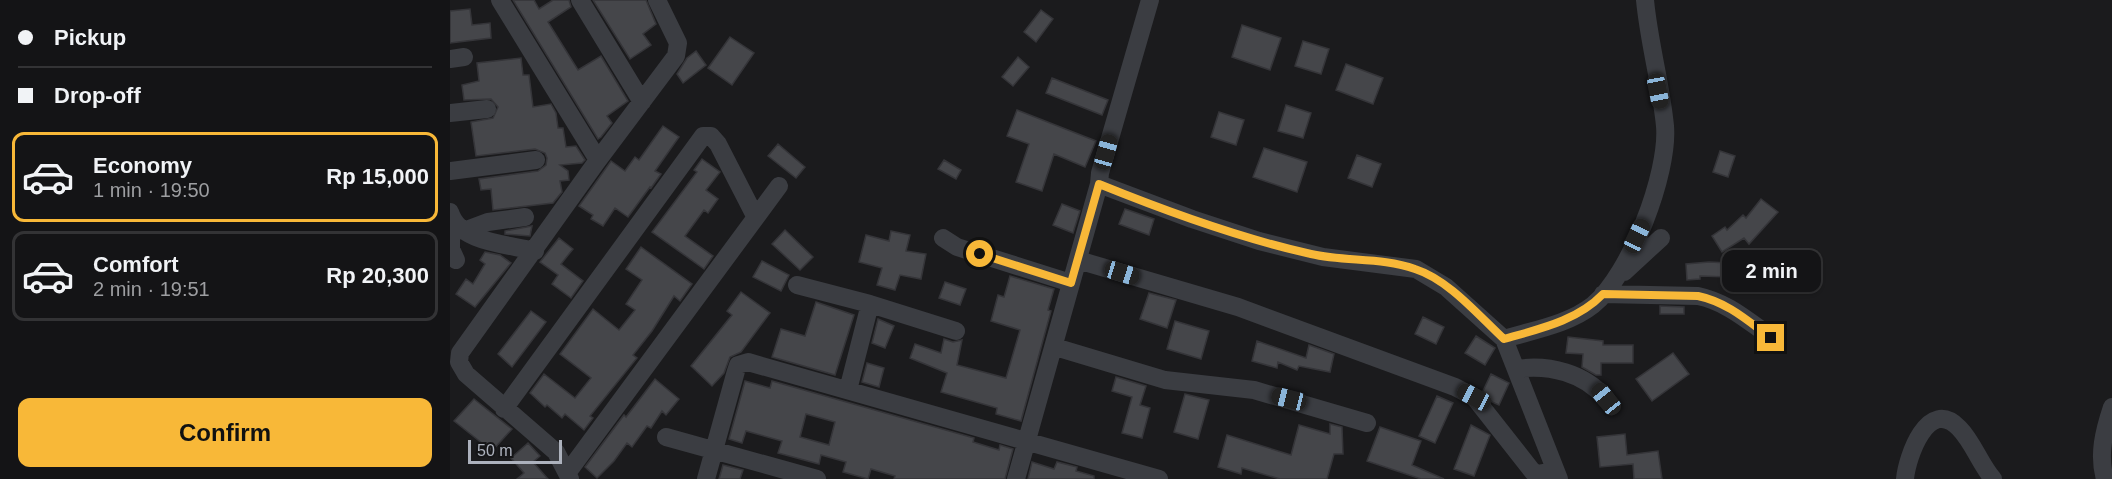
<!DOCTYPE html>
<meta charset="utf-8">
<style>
:root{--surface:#141416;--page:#212123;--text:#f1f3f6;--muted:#9d9ea1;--line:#333335;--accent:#f8b838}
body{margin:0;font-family:Arial,sans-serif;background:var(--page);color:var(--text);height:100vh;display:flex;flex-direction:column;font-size:22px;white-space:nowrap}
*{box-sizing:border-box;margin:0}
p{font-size:20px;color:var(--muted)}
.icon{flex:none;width:33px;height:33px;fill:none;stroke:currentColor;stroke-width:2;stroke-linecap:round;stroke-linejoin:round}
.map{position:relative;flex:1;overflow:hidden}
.panel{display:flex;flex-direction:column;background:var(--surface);width:450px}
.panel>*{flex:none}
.guide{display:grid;align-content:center;height:132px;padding:0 18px;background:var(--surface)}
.scale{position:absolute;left:18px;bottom:15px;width:94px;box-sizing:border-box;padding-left:6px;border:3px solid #adb2bd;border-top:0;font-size:16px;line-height:21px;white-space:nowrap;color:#adb2bd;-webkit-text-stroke:4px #161618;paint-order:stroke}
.end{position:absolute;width:27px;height:27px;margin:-14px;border:8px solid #f8b838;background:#111;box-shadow:0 0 0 3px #111}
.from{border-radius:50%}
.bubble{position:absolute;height:42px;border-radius:12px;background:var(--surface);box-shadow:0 2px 4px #0004,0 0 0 2px var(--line);font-size:20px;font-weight:700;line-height:42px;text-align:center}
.car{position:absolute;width:18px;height:36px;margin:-18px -9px;border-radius:8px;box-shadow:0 0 4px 2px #0007;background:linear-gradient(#222 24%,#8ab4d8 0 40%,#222 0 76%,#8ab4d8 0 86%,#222 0)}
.guide b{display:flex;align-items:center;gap:21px;height:57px;font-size:22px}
.guide b+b{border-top:2px solid var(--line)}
.guide i{width:15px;height:15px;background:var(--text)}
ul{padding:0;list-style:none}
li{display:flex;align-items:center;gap:18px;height:90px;margin:0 12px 9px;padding:0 6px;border:3px solid var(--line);border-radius:12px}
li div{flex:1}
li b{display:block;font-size:22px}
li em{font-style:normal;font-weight:700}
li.selected{border-color:var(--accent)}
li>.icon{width:54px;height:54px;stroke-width:1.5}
.action{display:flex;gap:12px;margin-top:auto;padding:12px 18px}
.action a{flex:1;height:69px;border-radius:12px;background:var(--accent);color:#111;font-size:24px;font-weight:700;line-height:69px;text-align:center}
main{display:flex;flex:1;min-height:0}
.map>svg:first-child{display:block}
.building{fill:#45464a;stroke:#353539;stroke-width:1.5;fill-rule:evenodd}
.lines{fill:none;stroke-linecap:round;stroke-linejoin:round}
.minor{stroke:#3b3d42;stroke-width:18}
.route{stroke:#f8b838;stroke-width:8}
</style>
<main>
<section class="panel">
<div class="guide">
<b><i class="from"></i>Pickup</b>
<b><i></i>Drop-off</b>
</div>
<ul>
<li class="selected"><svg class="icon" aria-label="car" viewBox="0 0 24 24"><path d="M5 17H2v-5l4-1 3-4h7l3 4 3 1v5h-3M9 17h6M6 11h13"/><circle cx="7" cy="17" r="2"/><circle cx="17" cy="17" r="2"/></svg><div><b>Economy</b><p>1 min · 19:50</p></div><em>Rp 15,000</em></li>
<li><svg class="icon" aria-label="car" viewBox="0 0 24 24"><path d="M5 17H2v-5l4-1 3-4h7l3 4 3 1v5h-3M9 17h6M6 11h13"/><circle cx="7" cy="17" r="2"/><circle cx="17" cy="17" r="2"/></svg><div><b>Comfort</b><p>2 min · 19:51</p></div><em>Rp 20,300</em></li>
</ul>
<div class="action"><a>Confirm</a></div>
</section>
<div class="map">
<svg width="1662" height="479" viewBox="0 0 1662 479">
<rect width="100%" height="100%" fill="#1b1b1d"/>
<path class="building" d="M63 0H84L89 9 103 0H119L121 7 98 22 128 70 151 56 178 101 157 116 162 123 151 137 148 139Z
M143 0H196L206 24 193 34 201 45 180 59Z
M20 9 22 25 40 23 41 38 0 43V11Z
M591 10 603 19 586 42 574 32Z
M792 25 831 38 820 70 782 57Z
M280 37 304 53 282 85 258 68Z
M853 41 879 49 871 74 845 66Z
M246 51 256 65 233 83 227 74 237 58Z
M568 57 579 67 563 86 552 77Z
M71 58 73 75H79L83 107 101 104 106 113 108 128H113L116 147 126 146 135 160 132 163 110 165 118 171 119 180 110 181 112 192 103 203 43 210 41 189 31 190 29 179 88 171 96 165 97 158 95 153 85 149 26 156 21 122 43 118 48 107 41 99 14 100 12 85 29 81 27 63Z
M896 64 933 78 923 104 886 90Z
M602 78 658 100 652 115 596 93Z
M836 105 861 113 853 138 828 131Z
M567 110 646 141 635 167 604 154 592 191 566 182 579 144 557 136Z
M769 112 794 120 786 145 761 137Z
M213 126 229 137 205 171 211 174 201 188 200 187 178 217 165 208 153 226 141 219 143 215 129 206 161 161 175 171 185 157 189 160Z
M328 144 355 167 346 178 318 156Z
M814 148 857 162 847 192 803 177Z
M1270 151 1285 156 1278 177 1263 172Z
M907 155 931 164 922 187 898 178Z
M252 159 270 172 256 190 268 199 258 213 254 210 235 236 263 256 254 269 202 232 247 172 244 170Z
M494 160 511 170 506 179 488 169Z
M1311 199 1328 212 1299 244 1294 238 1272 252 1262 236 1275 227 1277 230 1293 215 1296 218Z
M612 204 630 211 623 233 603 225Z
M675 209 704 219 699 235 669 224Z
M82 226 80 236 55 234V231Z
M335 230 363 257 350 270 322 244Z
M441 231 460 235 456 251 476 254 471 279 450 275 445 290 427 285 432 268 409 262 416 235 439 241Z
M109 238 123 249 111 264 133 281 121 298 102 284 108 275 90 262Z
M191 247 242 284 230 301 224 296 202 331 183 355 187 358 140 416 143 418 134 430 115 414 112 418 97 405 95 407 80 393 94 374 125 398 141 378 110 354 143 309 169 330 185 310 176 304 192 280 176 269Z
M35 252 50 255 61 263 25 307 6 294 16 279 23 284 35 264 30 260Z
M312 261 339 275 331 291 303 277Z
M1259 262 1279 263V277L1250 276V279L1237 280 1236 264Z
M560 276 604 289 598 310 601 311 571 421 546 414 547 408 491 392 497 373 460 358 465 344 491 353 494 339 503 342 512 340 507 365 556 378 570 330 541 321 548 295 554 297Z
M495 282 516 289 510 305 489 298Z
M291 292 320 313 291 352 280 357 274 373 262 386 241 366 282 315 277 311Z
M699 293 726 300 717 328 690 319Z
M366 302 404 315 385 375 322 357 331 329 355 336Z
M1210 306 1234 307V314H1210Z
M81 311 96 322 62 367 48 354Z
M973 317 994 327 986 344 965 334Z
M428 319 444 326 435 348 422 343Z
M725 321 759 331 751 359 717 349Z
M1026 336 1045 348 1035 365 1015 353Z
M1118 337 1153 341V345H1183V363H1151V375H1146L1132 367 1133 354 1116 353Z
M807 341 856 358 859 345 884 354 880 372 849 366 847 370 828 362 827 368 802 361Z
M1223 353 1239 374 1202 401 1186 379Z
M417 363 434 368 429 387 412 382Z
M1041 374 1059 383 1049 405 1042 402 1033 391Z
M666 377 696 386 690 405 700 408 692 438 672 433 682 397 662 391Z
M205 379 229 399 216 415 212 411 201 428 197 426 182 447 177 443 164 461 147 478 135 467 174 415 176 417Z
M295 381 320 388 322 381 524 438 523 442 549 450 550 445 563 449 555 479H444L445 476 421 469 418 479 393 472 396 462 371 455 369 464 328 453 332 441 296 431 292 443 279 439ZM356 414 385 422 379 445 350 437Z
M735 394 759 400 748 439 724 432Z
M987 396 1003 403 985 443 969 436Z
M24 399 62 429 42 451 4 421Z
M880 424 892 427 893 454H884L877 479H830L792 468 791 474 768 467 777 435 841 455 849 425 880 434Z
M1021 425 1040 435 1024 476 1004 469Z
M930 427 971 441 962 465 994 479H971L917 461Z
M1175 434 1177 455 1208 451 1212 479H1184L1183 464 1150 467 1147 437Z
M78 443 90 456 83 462 98 479H67L74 473 61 458Z
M582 462 604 469 607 462 627 467 626 471 644 476V479H578Z
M273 465 293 470 290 479H269Z"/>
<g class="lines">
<path class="minor" d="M50 0 148 160
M130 0 192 102
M700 0 650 173 649 184 742 219 809 241 873 257 966 269 996 287 1054 339 1109 479
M0 59 14 57
M0 113 37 109
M0 171 86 160
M0 212C9 243 58 244 85 251
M14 231 38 222 75 217
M493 238 507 247 621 283
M6 260 1 249V233L7 228
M628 260 788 307 1005 387 1024 397 1083 472 1088 474 1106 471
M1174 272 1211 238
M347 285 420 304 506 331
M1153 294 1248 296C1277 302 1298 321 1321 337
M1054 339C1084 330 1119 324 1143 305 1180 275 1219 173 1215 126 1211 84 1199 43 1195 0
M605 347 715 380 804 390 917 423
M1066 369C1099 364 1135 373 1156 399
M398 390 420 304
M54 409 253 136H261L268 144 305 216
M216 437 367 479
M118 472 329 186
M120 479 106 452 16 374 9 362 10 353 148 160 226 56 228 43 207 0
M256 479 286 371 288 365 298 362 709 479
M566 479 649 184
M1455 479C1457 457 1478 396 1509 428 1523 442 1530 464 1543 479
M1655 479C1648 455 1654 431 1662 407"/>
</g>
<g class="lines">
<path class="route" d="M530 254 621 283 649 184C718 212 789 238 861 254 895 262 932 257 965 269 999 280 1028 315 1054 339 1089 329 1127 321 1153 294L1248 296C1277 302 1298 321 1321 338"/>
</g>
</svg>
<div class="scale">50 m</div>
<i class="end from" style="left:530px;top:254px"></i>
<i class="end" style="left:1321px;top:338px"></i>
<div class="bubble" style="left:1272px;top:250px;width:99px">2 min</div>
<i class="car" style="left:1208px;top:91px;rotate:169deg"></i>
<i class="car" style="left:656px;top:152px;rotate:16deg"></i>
<i class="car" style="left:1187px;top:236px;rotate:25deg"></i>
<i class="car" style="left:672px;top:273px;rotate:107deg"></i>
<i class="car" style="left:1024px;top:397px;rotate:298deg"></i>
<i class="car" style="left:839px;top:399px;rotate:284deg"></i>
<i class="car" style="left:1156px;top:399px;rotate:321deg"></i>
</div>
</main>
